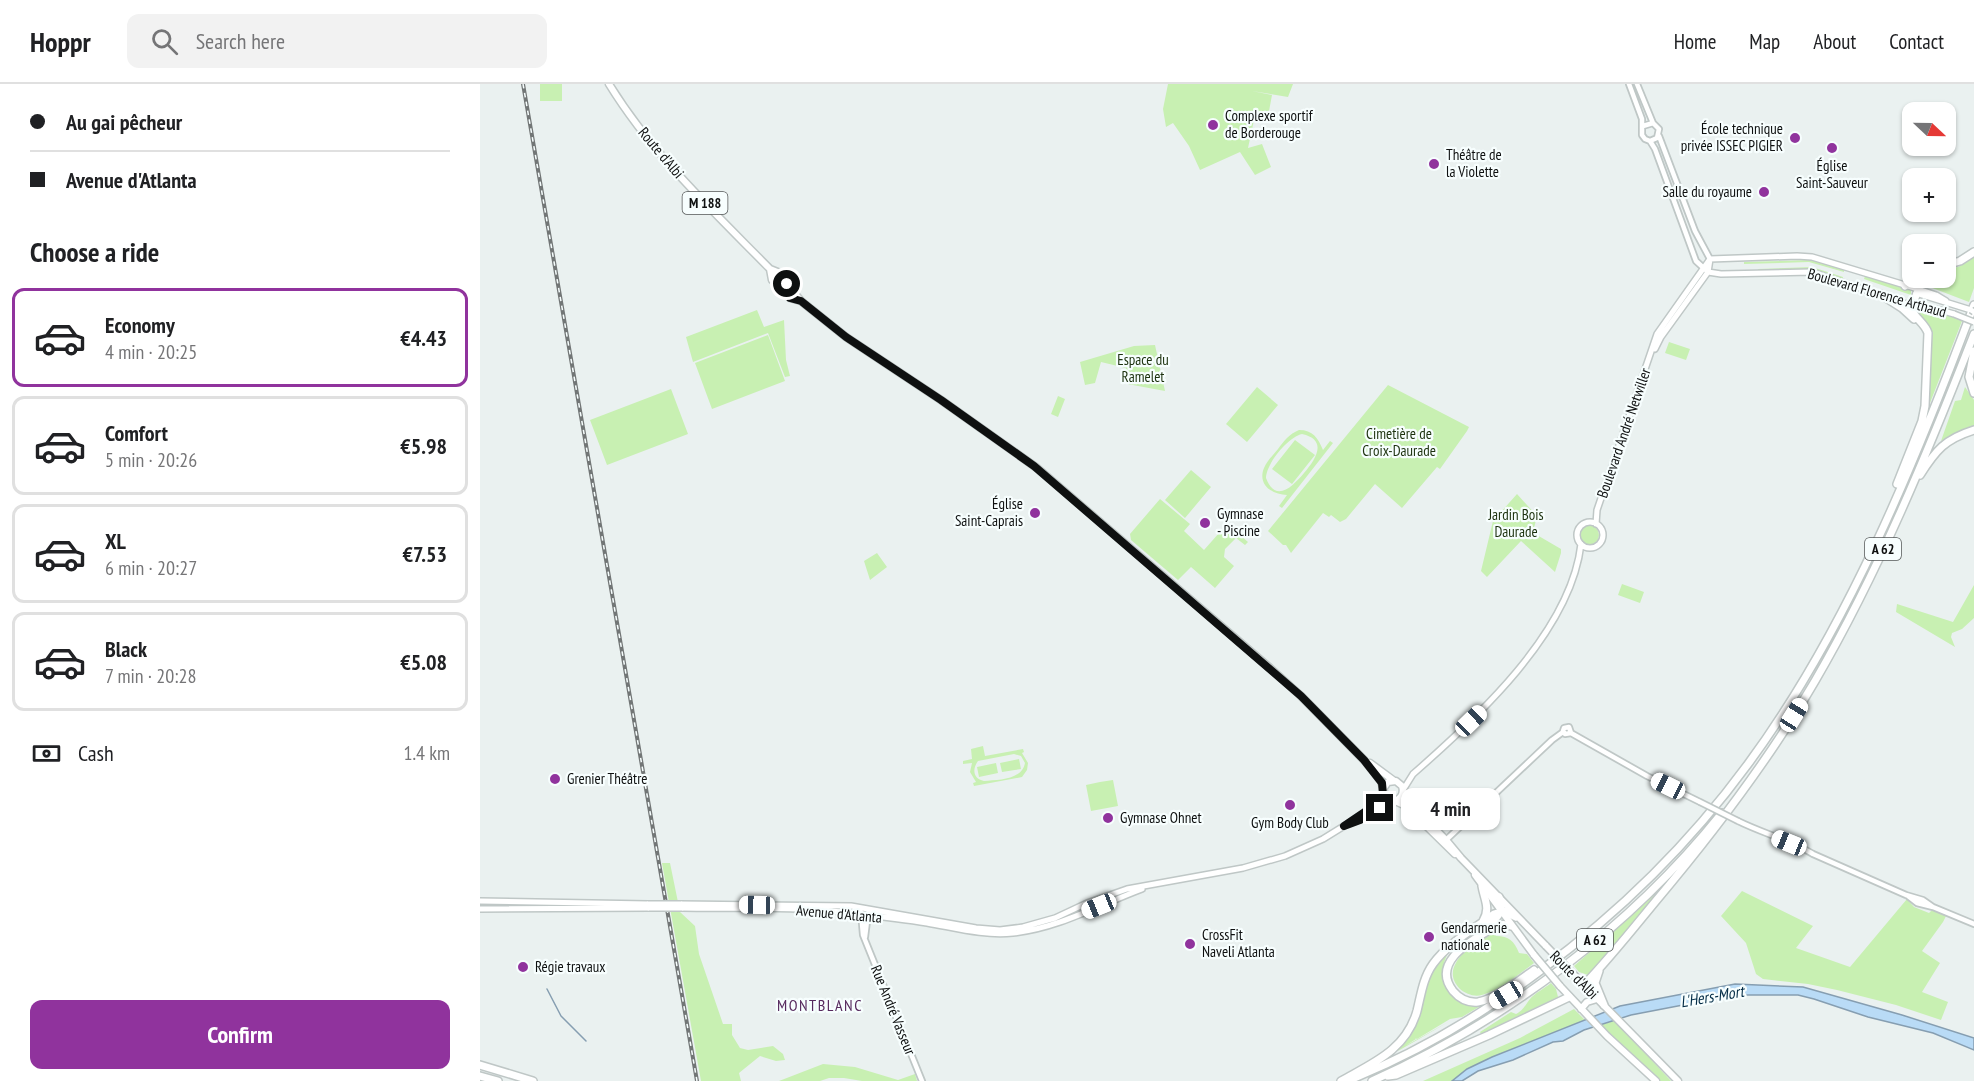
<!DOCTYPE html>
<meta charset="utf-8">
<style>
:root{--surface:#fff;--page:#f2f2f2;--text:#202124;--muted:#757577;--line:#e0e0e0;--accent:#90339d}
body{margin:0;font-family:"PT Sans Narrow",sans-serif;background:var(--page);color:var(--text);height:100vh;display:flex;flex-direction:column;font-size:22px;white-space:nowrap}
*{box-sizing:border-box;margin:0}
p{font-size:20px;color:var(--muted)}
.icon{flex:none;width:33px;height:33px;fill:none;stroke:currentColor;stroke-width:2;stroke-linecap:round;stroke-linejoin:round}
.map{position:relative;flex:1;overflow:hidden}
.sheet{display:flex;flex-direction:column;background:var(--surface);width:480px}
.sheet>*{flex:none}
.banner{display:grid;align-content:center;height:132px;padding:0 30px;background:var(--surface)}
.needle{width:39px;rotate:112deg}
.buttons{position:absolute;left:1422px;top:18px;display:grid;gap:12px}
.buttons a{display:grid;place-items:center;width:54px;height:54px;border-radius:12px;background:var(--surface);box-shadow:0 2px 4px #0004;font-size:30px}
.end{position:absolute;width:27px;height:27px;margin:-14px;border:8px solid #0e1010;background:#fff;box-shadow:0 0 0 3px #fff}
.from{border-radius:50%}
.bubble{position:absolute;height:42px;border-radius:12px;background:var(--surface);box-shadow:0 2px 4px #0004;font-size:20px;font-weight:700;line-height:42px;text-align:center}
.car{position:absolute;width:18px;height:36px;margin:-18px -9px;border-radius:8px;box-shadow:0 0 4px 2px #0007;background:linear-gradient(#fff 24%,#345 0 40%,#fff 0 76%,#345 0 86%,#fff 0)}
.banner b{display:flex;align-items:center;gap:21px;height:57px;font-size:22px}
.banner b+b{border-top:2px solid var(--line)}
.banner i{width:15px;height:15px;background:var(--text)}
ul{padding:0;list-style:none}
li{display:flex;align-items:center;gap:18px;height:99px;margin:0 12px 9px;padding:0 18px;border:3px solid var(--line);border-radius:12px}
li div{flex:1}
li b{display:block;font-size:22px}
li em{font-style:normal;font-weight:700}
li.current{border-color:var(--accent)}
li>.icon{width:54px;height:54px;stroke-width:1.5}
h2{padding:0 30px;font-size:27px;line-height:72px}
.pay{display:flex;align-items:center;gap:15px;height:66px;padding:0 30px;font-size:22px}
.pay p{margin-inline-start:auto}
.action{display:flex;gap:12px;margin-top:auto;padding:12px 30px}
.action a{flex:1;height:69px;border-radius:12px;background:var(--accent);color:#fff;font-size:24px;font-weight:700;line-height:69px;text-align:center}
header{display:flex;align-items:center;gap:36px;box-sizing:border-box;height:84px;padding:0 30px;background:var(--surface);border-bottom:2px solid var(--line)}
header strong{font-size:28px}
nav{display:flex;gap:33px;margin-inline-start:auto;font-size:21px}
.search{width:420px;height:54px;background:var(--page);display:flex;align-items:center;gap:15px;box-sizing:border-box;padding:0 21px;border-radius:12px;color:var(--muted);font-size:22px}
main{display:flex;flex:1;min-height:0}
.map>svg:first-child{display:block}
.green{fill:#c8f0b2;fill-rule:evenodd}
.water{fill:#b9dbf6;stroke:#869eb1;stroke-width:1.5}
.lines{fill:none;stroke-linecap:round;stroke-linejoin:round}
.stream{stroke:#869eb1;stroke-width:1.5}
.tertiary-casing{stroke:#bfc7c6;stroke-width:8}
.secondary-casing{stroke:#bfc7c6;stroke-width:8}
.primary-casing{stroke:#bfc7c6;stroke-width:9}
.motorway-casing{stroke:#bfc7c6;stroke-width:10}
.tertiary{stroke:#fff;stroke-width:4.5}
.secondary{stroke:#fff;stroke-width:5}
.primary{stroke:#fff;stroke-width:6}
.motorway{stroke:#fff;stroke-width:7}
.rail-casing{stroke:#727676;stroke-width:4}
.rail{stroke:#f7fefe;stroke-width:1.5;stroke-dasharray:4.5;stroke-linecap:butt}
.tertiary-bridge-casing{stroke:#bfc7c6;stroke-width:8;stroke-linecap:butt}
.secondary-bridge-casing{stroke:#bfc7c6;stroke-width:8;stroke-linecap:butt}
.primary-bridge-casing{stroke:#bfc7c6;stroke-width:9;stroke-linecap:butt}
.tertiary-bridge{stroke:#fff;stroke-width:4.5}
.secondary-bridge{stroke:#fff;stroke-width:5}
.primary-bridge{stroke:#fff;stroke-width:6}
.route{stroke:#0e1010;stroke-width:8}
.poi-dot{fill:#90339d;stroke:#f7fefe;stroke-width:2}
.labels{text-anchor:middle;stroke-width:4.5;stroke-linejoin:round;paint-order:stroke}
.shield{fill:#f7fefe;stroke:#545757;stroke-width:1.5}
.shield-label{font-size:14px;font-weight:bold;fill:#0e1010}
.poi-label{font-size:15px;fill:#0e1010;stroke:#f7fefe;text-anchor:start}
.street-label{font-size:15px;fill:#0e1010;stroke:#f7fefe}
.park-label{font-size:15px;fill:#1d320f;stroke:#f7fefe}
.water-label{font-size:16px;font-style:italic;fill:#032c46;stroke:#f7fefe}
.neighbourhood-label{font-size:16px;letter-spacing:1.5px;fill:#572a5e;stroke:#f7fefe}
</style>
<header>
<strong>Hoppr</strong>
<div class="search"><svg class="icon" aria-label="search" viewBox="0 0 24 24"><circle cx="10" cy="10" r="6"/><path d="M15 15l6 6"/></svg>Search here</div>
<nav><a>Home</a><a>Map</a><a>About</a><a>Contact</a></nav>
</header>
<main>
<section class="sheet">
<div class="banner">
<b><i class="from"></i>Au gai pêcheur</b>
<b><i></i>Avenue d'Atlanta</b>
</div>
<h2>Choose a ride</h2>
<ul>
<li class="current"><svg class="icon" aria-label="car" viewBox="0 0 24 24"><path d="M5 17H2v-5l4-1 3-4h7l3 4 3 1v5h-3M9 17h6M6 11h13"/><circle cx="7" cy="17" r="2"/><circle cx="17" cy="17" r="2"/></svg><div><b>Economy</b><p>4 min · 20:25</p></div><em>€4.43</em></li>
<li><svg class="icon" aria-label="car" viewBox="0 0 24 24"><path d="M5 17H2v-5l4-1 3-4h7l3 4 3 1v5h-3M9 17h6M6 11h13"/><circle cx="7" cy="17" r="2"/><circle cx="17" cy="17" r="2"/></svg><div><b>Comfort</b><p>5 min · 20:26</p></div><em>€5.98</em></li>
<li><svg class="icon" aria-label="car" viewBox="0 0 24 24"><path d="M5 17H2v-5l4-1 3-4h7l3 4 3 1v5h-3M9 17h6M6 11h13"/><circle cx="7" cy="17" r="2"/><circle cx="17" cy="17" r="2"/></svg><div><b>XL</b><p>6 min · 20:27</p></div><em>€7.53</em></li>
<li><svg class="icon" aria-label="car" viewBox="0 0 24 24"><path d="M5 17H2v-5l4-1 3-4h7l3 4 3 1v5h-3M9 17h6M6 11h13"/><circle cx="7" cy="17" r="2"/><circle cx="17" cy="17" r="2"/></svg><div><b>Black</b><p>7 min · 20:28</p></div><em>€5.08</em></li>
</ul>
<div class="pay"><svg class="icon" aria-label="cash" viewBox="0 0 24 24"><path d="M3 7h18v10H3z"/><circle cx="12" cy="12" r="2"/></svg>Cash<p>1.4 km</p></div>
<div class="action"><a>Confirm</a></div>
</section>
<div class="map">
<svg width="1494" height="997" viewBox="0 0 1494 997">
<rect width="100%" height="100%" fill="#eaf1f0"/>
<path class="green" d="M60 0H82V17H60Z
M688 0H813L808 13 772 7 792 11 787 38 771 35 774 36 768 64 782 60 791 83 775 91 760 68 720 86 709 62 693 39 686 43 683 25Z
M1494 172V204L1489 218 1442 200 1447 194H1466V187L1480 182Z
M1331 176 1364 185V188L1329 178 1264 180V178Z
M1332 183 1363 193V195L1330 186 1279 187 1278 185Z
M1385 192 1431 206V211L1384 195Z
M1435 225 1461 228 1482 237 1448 324 1451 252 1446 239Z
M277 226 284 243 304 236 306 276 310 292 305 293 288 249 213 278 206 253Z
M288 251 305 297 232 325 215 279Z
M1189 258 1210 265 1206 276 1185 269Z
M675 261 685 307 642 299 646 284 621 278 615 299 605 301 600 278 654 262Z
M908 301 989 343 987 347 960 385 957 383 922 424 895 400 866 435 860 438 851 431 849 433 843 429 811 469 806 461H803L788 447Z
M777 303 798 321 767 358 746 340Z
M1485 303 1494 316V342L1475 349 1461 357 1475 317 1481 316Z
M191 305 208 350 127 381 110 336Z
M578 312 585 315 578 333 571 330Z
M819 346C833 346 838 354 843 366L850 357 853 359 802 424 799 422 807 411C793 411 777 401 784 384 787 377 793 371 798 365 804 357 809 350 819 346ZM822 350C849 356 835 376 824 389 813 402 796 420 786 394 786 380 808 353 822 350Z
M815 356 835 371 812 400 792 385Z
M711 386 731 403 705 434 685 416Z
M1037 410 1057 432 1054 444 1057 451 1081 465V469L1075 488 1041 457 1007 493 1001 487 1013 437Z
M680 415 710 440 704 447 724 466 747 440 768 458 765 461 756 454 745 465 744 473 754 482 735 504 711 483 698 496 651 456 650 450Z
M1099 451a10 10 0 1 1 20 0a10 10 0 1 1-20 0Z
M397 469 407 483 390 496 384 477Z
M1142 500 1164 508 1160 519 1138 511Z
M1494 501V534L1482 545 1472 549 1471 553 1475 563 1416 528 1417 520 1473 538Z
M503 662 505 672 543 665 544 668 542 669 548 679 547 686 542 693 494 702 493 699 496 698 490 688 492 679 483 680V677L492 675 491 665ZM534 670 541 672 545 679C542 696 518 696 504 697 493 695 492 685 498 677Z
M539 675 541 685 522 688 520 679Z
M516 679 518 689 499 693 497 683Z
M633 696 638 722 611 727 606 701 620 698 621 705 620 698Z
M182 779H190L200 828 215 842 219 870 243 940H252V951L260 964 268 966 293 962 303 970 305 976 296 977 280 972 259 989 261 997H221Z
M1184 801 1185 803 1108 891 1099 888 1094 882 1159 825Z
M1262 807 1333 842 1316 864 1370 883 1427 815 1434 823 1449 829 1452 826 1466 832 1463 838 1442 867 1460 879 1442 908 1468 918 1461 936 1416 921 1357 906 1328 900 1283 895 1276 890 1266 859 1241 832Z
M1011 847H1014L1016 852C1029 852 1034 857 1039 869L1047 870 1054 879C1039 890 1021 906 1002 911 994 913 986 910 980 905 957 882 995 859 1011 847Z
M968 868C967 872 963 879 963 885 960 909 982 923 1002 921L982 933 970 935 937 955 935 954 936 955 925 962 970 937 918 967C944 937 938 896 968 868Z
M1071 899 1076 905 1078 913 1001 950 1000 948 1031 928 1036 930C1044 926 1045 921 1050 915 1055 909 1065 904 1071 899Z
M1094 925 1106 937 1012 973 987 985 972 997H943L1040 954Z
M1134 937 1142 944 1191 997H1180L1121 941Z
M343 980 375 983 418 996 435 990 437 997H382L364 994H349L340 997H299Z"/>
<path class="water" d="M1255 900 1323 903 1422 931 1494 954V966L1453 949 1388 933 1334 915 1318 911H1255L1151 931 1104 946 1083 957 1073 958 1033 976 998 987 982 997H972L987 985 1012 973 1140 922Z"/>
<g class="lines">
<path class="stream" d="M67 905 81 932 106 957"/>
<g class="tertiary-casing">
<path id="tertiary" d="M1149 0 1162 35V51L1165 55 1170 57 1175 65 1216 177 1228 188
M1157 0 1173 39
M1163 42 1173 39 1179 45 1177 54 1170 57
M1179 52 1215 147 1230 175
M1091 649 1089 643 1084 644 1083 647 1085 650 1091 649 1167 692 1220 718
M1258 737C1282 749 1312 757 1333 770L1426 811 1443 816 1453 823
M966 756 1072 656 1083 648
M1428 812 1437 819 1453 823 1494 840
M381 828 383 851 442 997
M385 853 388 829"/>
</g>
<g class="secondary-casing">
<path id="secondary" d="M1230 175 1317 172 1332 173 1438 205 1456 211 1466 217
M1228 188 1241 190 1332 188 1436 223 1460 226 1474 230
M1436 209 1491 226
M1175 265 1181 253 1228 188 1230 175
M1097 451a13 13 0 1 1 26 0a13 13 0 1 1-26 0Z
M1116 440 1117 426 1177 250 1230 175
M923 706 933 690C996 635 1091 548 1101 460
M871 739 913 717
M0 817 168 820
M201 820 371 822 496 844 520 846 543 843 575 834 607 819 647 805 763 784 805 772 843 755 864 742 898 719 903 710
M202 824C258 825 315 822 370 829 396 832 422 835 447 839 476 844 504 852 533 849 579 844 619 821 662 805
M0 825 169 824"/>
</g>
<g class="primary-casing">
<path id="primary" d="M129 0C172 70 233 127 290 185L300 189 302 195 321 217 366 253 461 316 557 384 790 584 821 612 884 676 901 697 906 714 915 717C922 714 924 708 922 702L916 697 908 698 903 705
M290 185 292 196 299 200 310 214 321 217
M890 679 913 696
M923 707 929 718 966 756 981 774 1066 862
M915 717 926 722 975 770
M995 791 1054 871
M1095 892 1198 997
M1080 902 1127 952 1176 997
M1101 925 1107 918 1117 915"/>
</g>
<g class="motorway-casing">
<path id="motorway" d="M1466 181 1480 177 1494 168
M1425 202 1436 194
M1400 210 1422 224 1434 235
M1494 267 1489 293 1494 309
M1440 391C1456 366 1465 355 1494 346
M1417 400 1442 337 1445 322 1448 249C1445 239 1434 234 1431 224L1443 194
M1002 802C1004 815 1011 824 1003 837
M1031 842C1019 838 1015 843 1006 848 986 860 952 880 973 907 979 914 988 919 998 918 1014 916 1040 896 1054 886
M1006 843C1017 834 1026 827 1019 813
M1119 887 1115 899 1124 921
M1104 901C1129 875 1152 846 1175 818 1234 748 1289 676 1335 597 1399 487 1448 368 1494 250
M0 981 53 997
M0 992 18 997
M908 992 916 991 1009 951 1089 913
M861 997C893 979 926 966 937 927 941 911 943 894 953 880 968 859 994 845 1014 830L1024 827 1036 833
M867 997C935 970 1001 931 1060 887 1139 829 1210 759 1268 680 1367 546 1436 376 1494 221
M892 997C1025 937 1150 844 1242 729"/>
</g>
<use href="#tertiary" class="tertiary"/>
<use href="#secondary" class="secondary"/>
<use href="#primary" class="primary"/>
<use href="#motorway" class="motorway"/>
<g class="rail-casing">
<path id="rail" d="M43 0 217 997"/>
</g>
<use href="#rail" class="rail"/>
<g class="tertiary-bridge-casing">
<path id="tertiary-bridge" d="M1220 718 1258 737"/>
</g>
<g class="secondary-bridge-casing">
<path id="secondary-bridge" d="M1491 226 1494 228
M1474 230 1494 238
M168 820H201
M169 824H202"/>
</g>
<g class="primary-bridge-casing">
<path id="primary-bridge" d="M1066 862 1095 892
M1054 871 1080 902"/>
</g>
<use href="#tertiary-bridge" class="tertiary-bridge"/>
<use href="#secondary-bridge" class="secondary-bridge"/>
<use href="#primary-bridge" class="primary-bridge"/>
</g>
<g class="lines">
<path class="route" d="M307 200 301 194 296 198 310 214 321 217 366 253 461 316 554 382 821 612 884 676 902 699 903 710 898 719 864 742 880 736 900 724"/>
</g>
<g class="poi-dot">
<circle cx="733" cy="41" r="6"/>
<circle cx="1315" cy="54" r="6"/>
<circle cx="1352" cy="64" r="6"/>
<circle cx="954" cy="80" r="6"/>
<circle cx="1284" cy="108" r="6"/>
<circle cx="555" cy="429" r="6"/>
<circle cx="725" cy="439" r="6"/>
<circle cx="75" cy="695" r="6"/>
<circle cx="810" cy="721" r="6"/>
<circle cx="628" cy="734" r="6"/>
<circle cx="949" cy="853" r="6"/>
<circle cx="710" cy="860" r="6"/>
<circle cx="43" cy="883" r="6"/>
</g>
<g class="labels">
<g class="shield">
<rect x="202.5" y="108" width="45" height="22" rx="4.5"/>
<rect x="1385" y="454" width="36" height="22" rx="4.5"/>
<rect x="1097" y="845" width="36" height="22" rx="4.5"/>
</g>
<g class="shield-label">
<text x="225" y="124">M 188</text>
<text x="1403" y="470">A 62</text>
<text x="1115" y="861">A 62</text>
</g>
<g class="poi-label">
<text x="745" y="37">Complexe sportif<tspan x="745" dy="17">de Borderouge</tspan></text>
<text x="1303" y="50" text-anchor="end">École technique<tspan x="1303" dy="17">privée ISSEC PIGIER</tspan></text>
<text x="966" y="76">Théâtre de<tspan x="966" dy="17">la Violette</tspan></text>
<text x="1352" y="87" text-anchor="middle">Église<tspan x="1352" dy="17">Saint-Sauveur</tspan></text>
<text x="1272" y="113" text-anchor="end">Salle du royaume</text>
<text x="543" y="425" text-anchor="end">Église<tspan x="543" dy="17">Saint-Caprais</tspan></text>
<text x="737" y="435">Gymnase<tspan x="737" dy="17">- Piscine</tspan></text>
<text x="87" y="700">Grenier Théâtre</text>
<text x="640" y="739">Gymnase Ohnet</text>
<text x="810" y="744" text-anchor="middle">Gym Body Club</text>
<text x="961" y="849">Gendarmerie<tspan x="961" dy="17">nationale</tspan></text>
<text x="722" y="856">CrossFit<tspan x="722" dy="17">Naveli Atlanta</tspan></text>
<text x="55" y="888">Régie travaux</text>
</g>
<g class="street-label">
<text transform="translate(181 69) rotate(50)" y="5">Route d'Albi</text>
<text transform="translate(1397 209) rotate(16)" y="5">Boulevard Florence Arthaud</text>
<text transform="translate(1144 349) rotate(-71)" y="5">Boulevard André Netwiller</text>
<text transform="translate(359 830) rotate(5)" y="5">Avenue d'Atlanta</text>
<text transform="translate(1094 891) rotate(45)" y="5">Route d'Albi</text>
<text transform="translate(413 926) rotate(68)" y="5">Rue André Vasseur</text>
</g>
<g class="park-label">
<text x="663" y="281">Espace du<tspan x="663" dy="17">Ramelet</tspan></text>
<text x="919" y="355">Cimetière de<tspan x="919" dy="17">Croix-Daurade</tspan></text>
<text x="1036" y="436">Jardin Bois<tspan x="1036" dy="17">Daurade</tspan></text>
</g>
<g class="water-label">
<text transform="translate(1232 912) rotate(-10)" y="6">L'Hers-Mort</text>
</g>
<g class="neighbourhood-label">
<text x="340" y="927">MONTBLANC</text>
</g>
</g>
</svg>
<div class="buttons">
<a><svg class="needle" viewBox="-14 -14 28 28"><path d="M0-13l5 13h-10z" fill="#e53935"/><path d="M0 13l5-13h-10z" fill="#757577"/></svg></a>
<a>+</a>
<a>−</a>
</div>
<i class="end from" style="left:307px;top:200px"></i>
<i class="end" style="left:900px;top:724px"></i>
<div class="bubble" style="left:921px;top:704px;width:99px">4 min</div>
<i class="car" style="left:1314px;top:631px;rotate:32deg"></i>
<i class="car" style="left:991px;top:637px;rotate:46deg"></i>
<i class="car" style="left:1188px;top:702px;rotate:296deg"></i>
<i class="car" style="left:1309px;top:759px;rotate:292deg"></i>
<i class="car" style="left:277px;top:821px;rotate:271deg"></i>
<i class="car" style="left:619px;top:822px;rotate:248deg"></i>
<i class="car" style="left:1026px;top:911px;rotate:239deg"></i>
</div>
</main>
